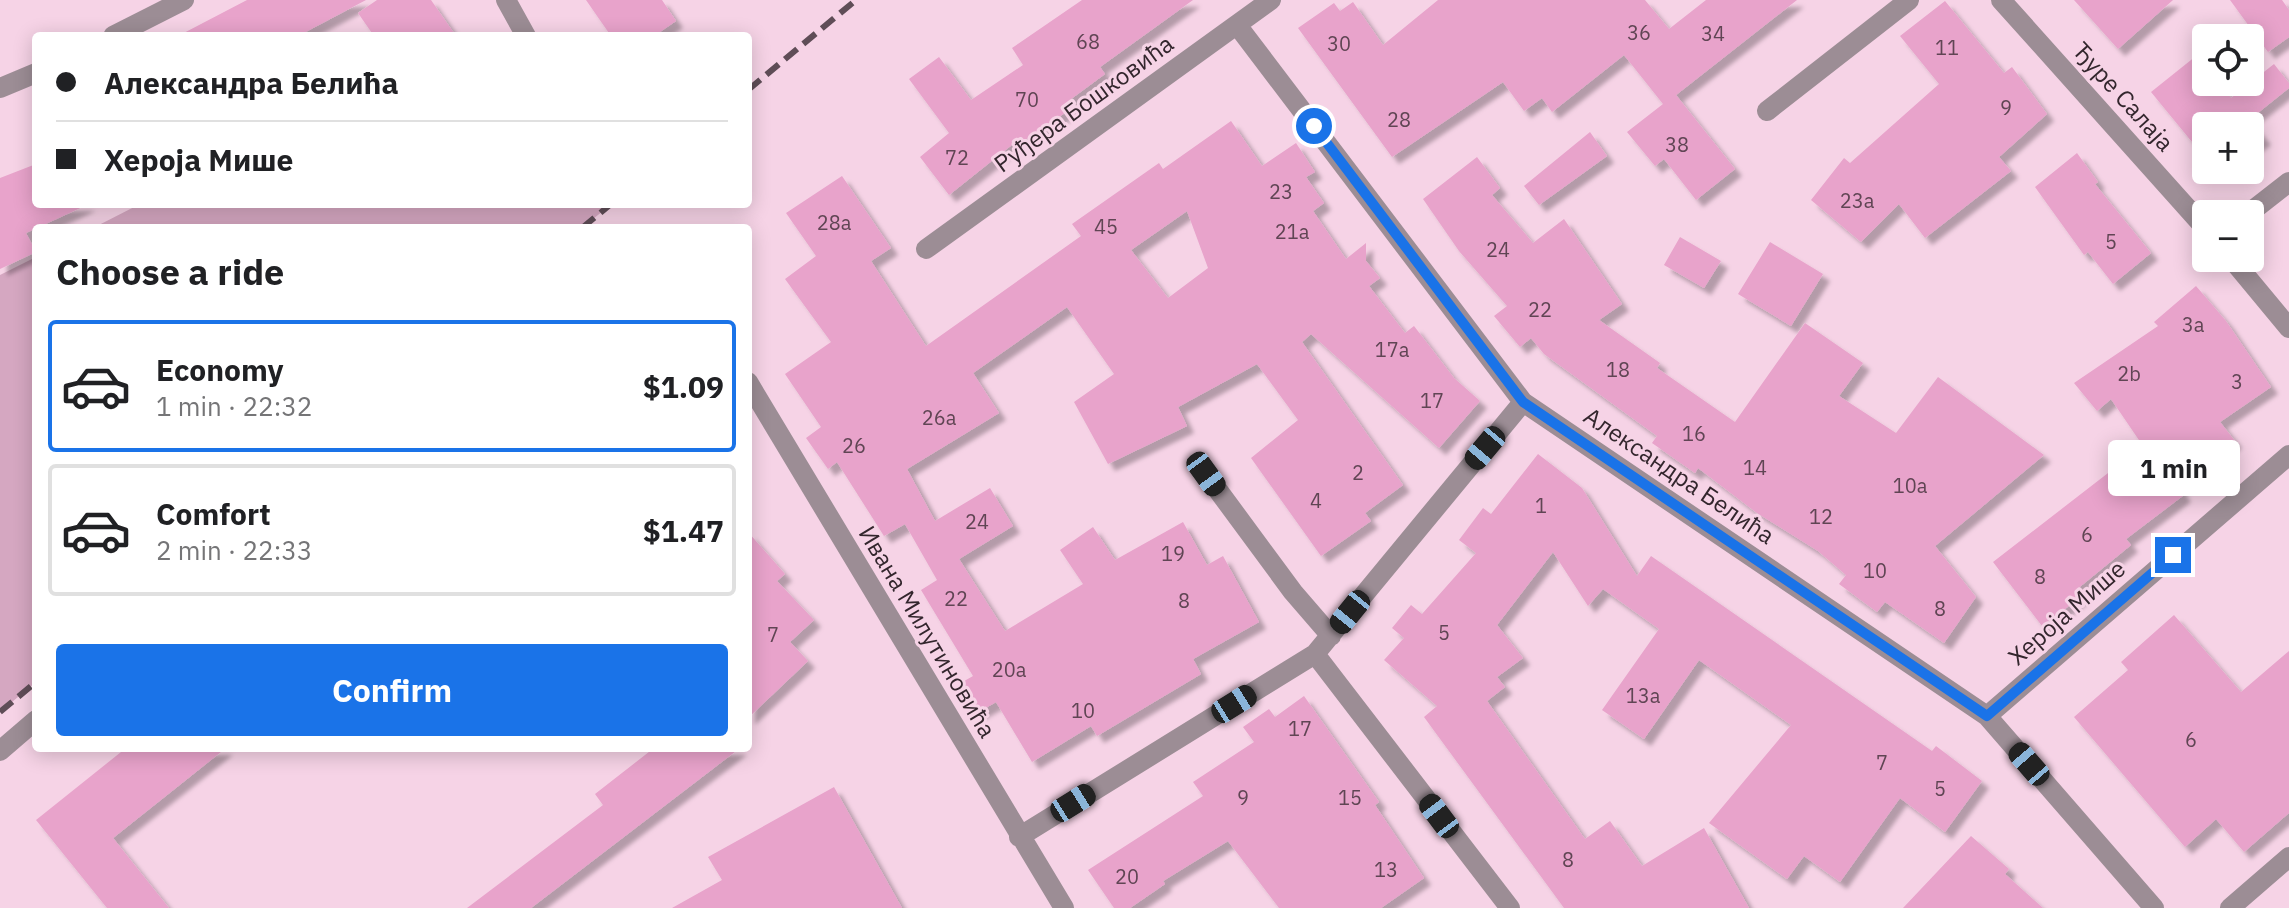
<!DOCTYPE html>
<meta charset="utf-8">
<style>
:root{--surface:#fff;--page:#f2f2f2;--text:#202124;--muted:#757577;--line:#e0e0e0;--accent:#1a73e8}
body{margin:0;font-family:"IBM Plex Sans",sans-serif;background:var(--page);color:var(--text);height:100vh;display:flex;flex-direction:column;font-size:30px;white-space:nowrap}
*{box-sizing:border-box;margin:0}
p{font-size:26px;color:var(--muted)}
.icon{flex:none;width:44px;height:44px;fill:none;stroke:currentColor;stroke-width:2;stroke-linecap:round;stroke-linejoin:round}
.map{position:relative;flex:1;overflow:hidden}
.drawer{position:absolute;left:32px;top:224px;width:720px;height:528px;display:flex;flex-direction:column;background:var(--surface);border-radius:8px;box-shadow:0 4px 20px #0003}
.drawer>*{flex:none}
.top-card{position:absolute;left:32px;top:32px;width:720px;height:176px;border-radius:8px;box-shadow:0 4px 20px #0003;display:grid;align-content:center;height:176px;padding:0 24px;background:var(--surface)}
.buttons{position:absolute;left:2192px;top:24px;display:grid;gap:16px}
.buttons a{display:grid;place-items:center;width:72px;height:72px;border-radius:8px;background:var(--surface);box-shadow:0 4px 20px #0003;font-size:40px}
.end{position:absolute;width:36px;height:36px;margin:-18px;border:10px solid #1a73e8;background:#fff;box-shadow:0 0 0 4px #fff}
.from{border-radius:50%}
.bubble{position:absolute;height:56px;border-radius:8px;background:var(--surface);box-shadow:0 4px 20px #0003;font-size:26px;font-weight:700;line-height:56px;text-align:center}
.car{position:absolute;width:24px;height:48px;margin:-24px -12px;border-radius:10px;box-shadow:0 0 6px 2px #0007;background:linear-gradient(#222 24%,#8ab4d8 0 40%,#222 0 76%,#8ab4d8 0 86%,#222 0)}
.top-card b{display:flex;align-items:center;gap:28px;height:76px;font-size:30px}
.top-card b+b{border-top:2px solid var(--line)}
.top-card i{width:20px;height:20px;background:var(--text)}
ul{padding:0;list-style:none}
li{display:flex;align-items:center;gap:24px;height:132px;margin:0 16px 12px;padding:0 8px;border:4px solid var(--line);border-radius:8px}
li div{flex:1}
li b{display:block;font-size:30px}
li em{font-style:normal;font-weight:700}
li.on{border-color:var(--accent)}
li>.icon{width:72px;height:72px;stroke-width:1.5}
h2{padding:0 24px;font-size:36px;line-height:96px}
.primary-button{display:flex;gap:16px;margin-top:auto;padding:16px 24px}
.primary-button a{flex:1;height:92px;border-radius:8px;background:var(--accent);color:#fff;font-size:32px;font-weight:700;line-height:92px;text-align:center}
.map>svg:first-child{display:block}
.green{fill:#d5a7c1}
.building{fill:#e8a3cb;fill-rule:evenodd;filter:url(#shadow)}
.lines{fill:none;stroke-linecap:round;stroke-linejoin:round}
.minor{stroke:#9c8d95;stroke-width:20}
.rail{stroke:#5f4d57;stroke-width:6;stroke-dasharray:16 8;stroke-linecap:butt}
.route{stroke:#1a73e8;stroke-width:10}
.labels{text-anchor:middle;stroke-width:6;stroke-linejoin:round;paint-order:stroke}
.number-label{font-size:20px;fill:#604554}
.street-label{font-size:24px;fill:#33262d;stroke:#f6d3e6}
</style>
<div class="map">
<svg width="2289" height="908" viewBox="0 0 2289 908">
<defs>
<filter id="shadow"><feDropShadow dx="7" dy="7" stdDeviation="2" flood-color="#0004"/></filter>
</defs>
<rect width="100%" height="100%" fill="#f6d3e6"/>
<path class="green" d="M140 204H608L609 206 582 228H93Z
M36 257V682L0 712V275Z"/>
<path class="building" d="M247 0H366L298 36H178Z
M377 0H431L456 36H374L358 13Z
M586 0H662L676 21 654 36H611Z
M1082 0H1193L1100 67 1105 74 1071 99 1075 106 1015 147 1013 144 949 195 920 157 949 133 909 79 939 57 971 100 1023 65 1012 48Z
M1438 0H1645L1669 29 1706 0H1797L1676 95 1735 169 1696 200 1664 159 1655 166 1627 132 1663 104 1624 55 1552 112 1542 98 1524 111 1503 82 1392 157 1298 28 1334 3 1340 11 1353 2 1383 45Z
M2074 0H2173L2118 49Z
M2230 0H2282L2289 10V37L2268 52Z
M1945 1 2004 73 2012 67 2047 114 1999 157 2011 171 1925 238 1899 204 1861 242 1811 200 1844 158 1850 163 1939 84 1900 36Z
M2196 56 2206 67V82H2218L2231 98 2274 64 2289 83V88L2249 120 2264 138 2250 149V126H2206V159L2151 92Z
M1231 121 1262 166 1296 143 1315 172 1306 177 1324 203 1313 211 1346 259 1366 243V261L1380 278 1369 286 1405 333 1414 326 1454 378 1480 401 1439 448 1311 334 1302 342 1403 485 1365 513 1371 521 1321 556 1251 458 1298 420 1257 364 1178 407 1187 426 1108 464 1074 402 1114 374 1067 307 973 373 999 413 907 469 935 521 990 488 1013 526 959 559 1005 631 1083 584 1060 550 1093 527 1115 560 1183 522 1207 565 1223 556 1259 622 1193 659 1201 674 1097 736 1091 726 1032 762 996 702 977 713 959 684 973 676 921 590 937 580 905 524 884 536 837 462 828 469 806 438 821 427 785 374 831 342 785 279 816 256 786 213 842 176 891 248 871 261 926 346 1081 236 1072 224 1159 163 1163 169ZM1187 211 1208 268 1168 298 1131 250Z
M1590 132 1607 156 1539 205 1524 186Z
M2077 153 2098 182 2095 184 2151 253 2113 284 2088 252 2084 255 2035 187Z
M1477 157 1500 188 1492 195 1533 243 1564 219 1622 304 1599 320 1660 363 1657 368 1735 422 1805 323 1863 363 1839 396 1896 433 1938 377 2044 455 1935 546 1976 597 1944 643 1885 602 1877 612 1839 584 1846 575 1818 551 1757 513 1698 468 1695 473 1652 443 1657 436 1544 354 1531 338 1520 347 1494 316 1507 306 1459 251 1423 199Z
M36 164V204H89L26 233 36 252 0 269V178Z
M1680 237 1721 261 1704 288 1664 265Z
M1770 242 1823 274 1791 326 1738 294Z
M2196 286 2226 321 2271 387 2220 422 2235 441 2179 488 2184 495 2126 539 2131 545 2076 590 2081 597 2042 626 1993 562 2143 446 2111 399 2097 411 2074 383 2158 326 2154 322Z
M1538 454 1582 488 1637 576 1651 556 1932 751 1936 746 1982 781 1945 832 1900 798 1840 882 1804 856 1787 879 1709 823 1791 725 1699 660 1644 739 1602 710 1659 629 1603 589 1588 606 1553 552 1497 625 1523 658 1497 677 1505 687 1487 701 1585 839 1610 821 1642 866 1704 828 1749 908H1564L1424 717 1437 706 1384 660 1404 638 1392 628 1411 605 1422 614 1476 553 1459 540 1483 508 1491 514Z
M748 532 785 574 777 581 814 620 790 642 808 661 748 718Z
M2174 615 2241 692 2289 651V813L2244 852 2216 819 2185 847 2074 717 2128 670 2121 662Z
M1304 696 1379 802 1375 805 1424 878 1381 908H1279L1228 841 1163 881 1165 884 1130 908H1114L1088 870 1203 796 1193 782 1254 742 1243 727 1269 709 1275 717Z
M126 748H226L113 838 169 908H107L36 820Z
M654 748H740L531 908H467L603 805 595 794Z
M834 787 902 908H672L722 880 708 857Z
M1971 836 2009 869 2005 874 2043 908H1903Z"/>
<g class="lines">
<path class="minor" d="M506 0 526 36
M2001 0 2206 229
M1237 25 1523 402 1987 716 2154 908
M113 36 184 0
M0 88 36 73
M1767 111 1909 0
M2248 214 2289 182
M926 249 1271 0
M2231 258 2289 328
M748 382 1064 908
M1206 474 1293 592 1331 636
M1315 654 1510 908
M1987 716 2289 455
M0 751 36 720
M1019 837 1315 654 1523 402
M2230 908 2289 857"/>
<path class="rail" d="M748 90 856 0
M582 228 611 204
M0 712 36 682"/>
</g>
<g class="lines">
<path class="route" d="M1314 126 1523 402 1987 716 2173 555"/>
</g>
<g class="labels">
<g class="number-label">
<text x="1639" y="40">36</text>
<text x="1713" y="41">34</text>
<text x="1088" y="49">68</text>
<text x="1339" y="51">30</text>
<text x="1947" y="55">11</text>
<text x="1027" y="107">70</text>
<text x="2006" y="115">9</text>
<text x="1399" y="127">28</text>
<text x="1677" y="152">38</text>
<text x="957" y="165">72</text>
<text x="1281" y="199">23</text>
<text x="1857" y="208">23a</text>
<text x="834" y="230">28a</text>
<text x="1106" y="234">45</text>
<text x="1292" y="239">21a</text>
<text x="2111" y="249">5</text>
<text x="1498" y="257">24</text>
<text x="1540" y="317">22</text>
<text x="2193" y="332">3a</text>
<text x="1392" y="357">17a</text>
<text x="1618" y="377">18</text>
<text x="2129" y="381">2b</text>
<text x="2237" y="389">3</text>
<text x="1432" y="408">17</text>
<text x="939" y="425">26a</text>
<text x="1694" y="441">16</text>
<text x="854" y="453">26</text>
<text x="1755" y="475">14</text>
<text x="1358" y="480">2</text>
<text x="1910" y="493">10a</text>
<text x="1316" y="508">4</text>
<text x="1541" y="513">1</text>
<text x="1821" y="524">12</text>
<text x="977" y="529">24</text>
<text x="2087" y="542">6</text>
<text x="1173" y="561">19</text>
<text x="1875" y="578">10</text>
<text x="2040" y="584">8</text>
<text x="956" y="606">22</text>
<text x="1184" y="608">8</text>
<text x="1940" y="616">8</text>
<text x="1444" y="640">5</text>
<text x="773" y="642">7</text>
<text x="1009" y="677">20a</text>
<text x="1643" y="703">13a</text>
<text x="1083" y="718">10</text>
<text x="1300" y="736">17</text>
<text x="2191" y="747">6</text>
<text x="1882" y="770">7</text>
<text x="1940" y="796">5</text>
<text x="1243" y="805">9</text>
<text x="1350" y="805">15</text>
<text x="1568" y="867">8</text>
<text x="1386" y="877">13</text>
<text x="1127" y="884">20</text>
</g>
<g class="street-label">
<text transform="translate(2123 97) rotate(48)" y="8">Ђуре Салаја</text>
<text transform="translate(1084 104) rotate(-36)" y="8">Руђера Бошковића</text>
<text transform="translate(1679 476) rotate(34)" y="8">Александра Белића</text>
<text transform="translate(2067 613) rotate(-41)" y="8">Хероја Мише</text>
<text transform="translate(927 632) rotate(59)" y="8">Ивана Милутиновића</text>
</g>
</g>
</svg>
<div class="buttons">
<a><svg class="icon" aria-label="locate" viewBox="0 0 24 24"><circle cx="12" cy="12" r="6"/><path d="M12 2v4M12 18v4M2 12h4M18 12h4"/></svg></a>
<a>+</a>
<a>−</a>
</div>
<i class="end from" style="left:1314px;top:126px"></i>
<i class="end" style="left:2173px;top:555px"></i>
<div class="bubble" style="left:2108px;top:440px;width:132px">1 min</div>
<i class="car" style="left:1485px;top:448px;rotate:220deg"></i>
<i class="car" style="left:1206px;top:474px;rotate:144deg"></i>
<i class="car" style="left:1350px;top:612px;rotate:219deg"></i>
<i class="car" style="left:1234px;top:704px;rotate:58deg"></i>
<i class="car" style="left:2029px;top:764px;rotate:319deg"></i>
<i class="car" style="left:1073px;top:803px;rotate:58deg"></i>
<i class="car" style="left:1439px;top:816px;rotate:323deg"></i>
<div class="top-card">
<b><i class="from"></i>Александра Белића</b>
<b><i></i>Хероја Мише</b>
</div>
<section class="drawer">
<h2>Choose a ride</h2>
<ul>
<li class="on"><svg class="icon" aria-label="car" viewBox="0 0 24 24"><path d="M5 17H2v-5l4-1 3-4h7l3 4 3 1v5h-3M9 17h6M6 11h13"/><circle cx="7" cy="17" r="2"/><circle cx="17" cy="17" r="2"/></svg><div><b>Economy</b><p>1 min · 22:32</p></div><em>$1.09</em></li>
<li><svg class="icon" aria-label="car" viewBox="0 0 24 24"><path d="M5 17H2v-5l4-1 3-4h7l3 4 3 1v5h-3M9 17h6M6 11h13"/><circle cx="7" cy="17" r="2"/><circle cx="17" cy="17" r="2"/></svg><div><b>Comfort</b><p>2 min · 22:33</p></div><em>$1.47</em></li>
</ul>
<div class="primary-button"><a>Confirm</a></div>
</section>
</div>
